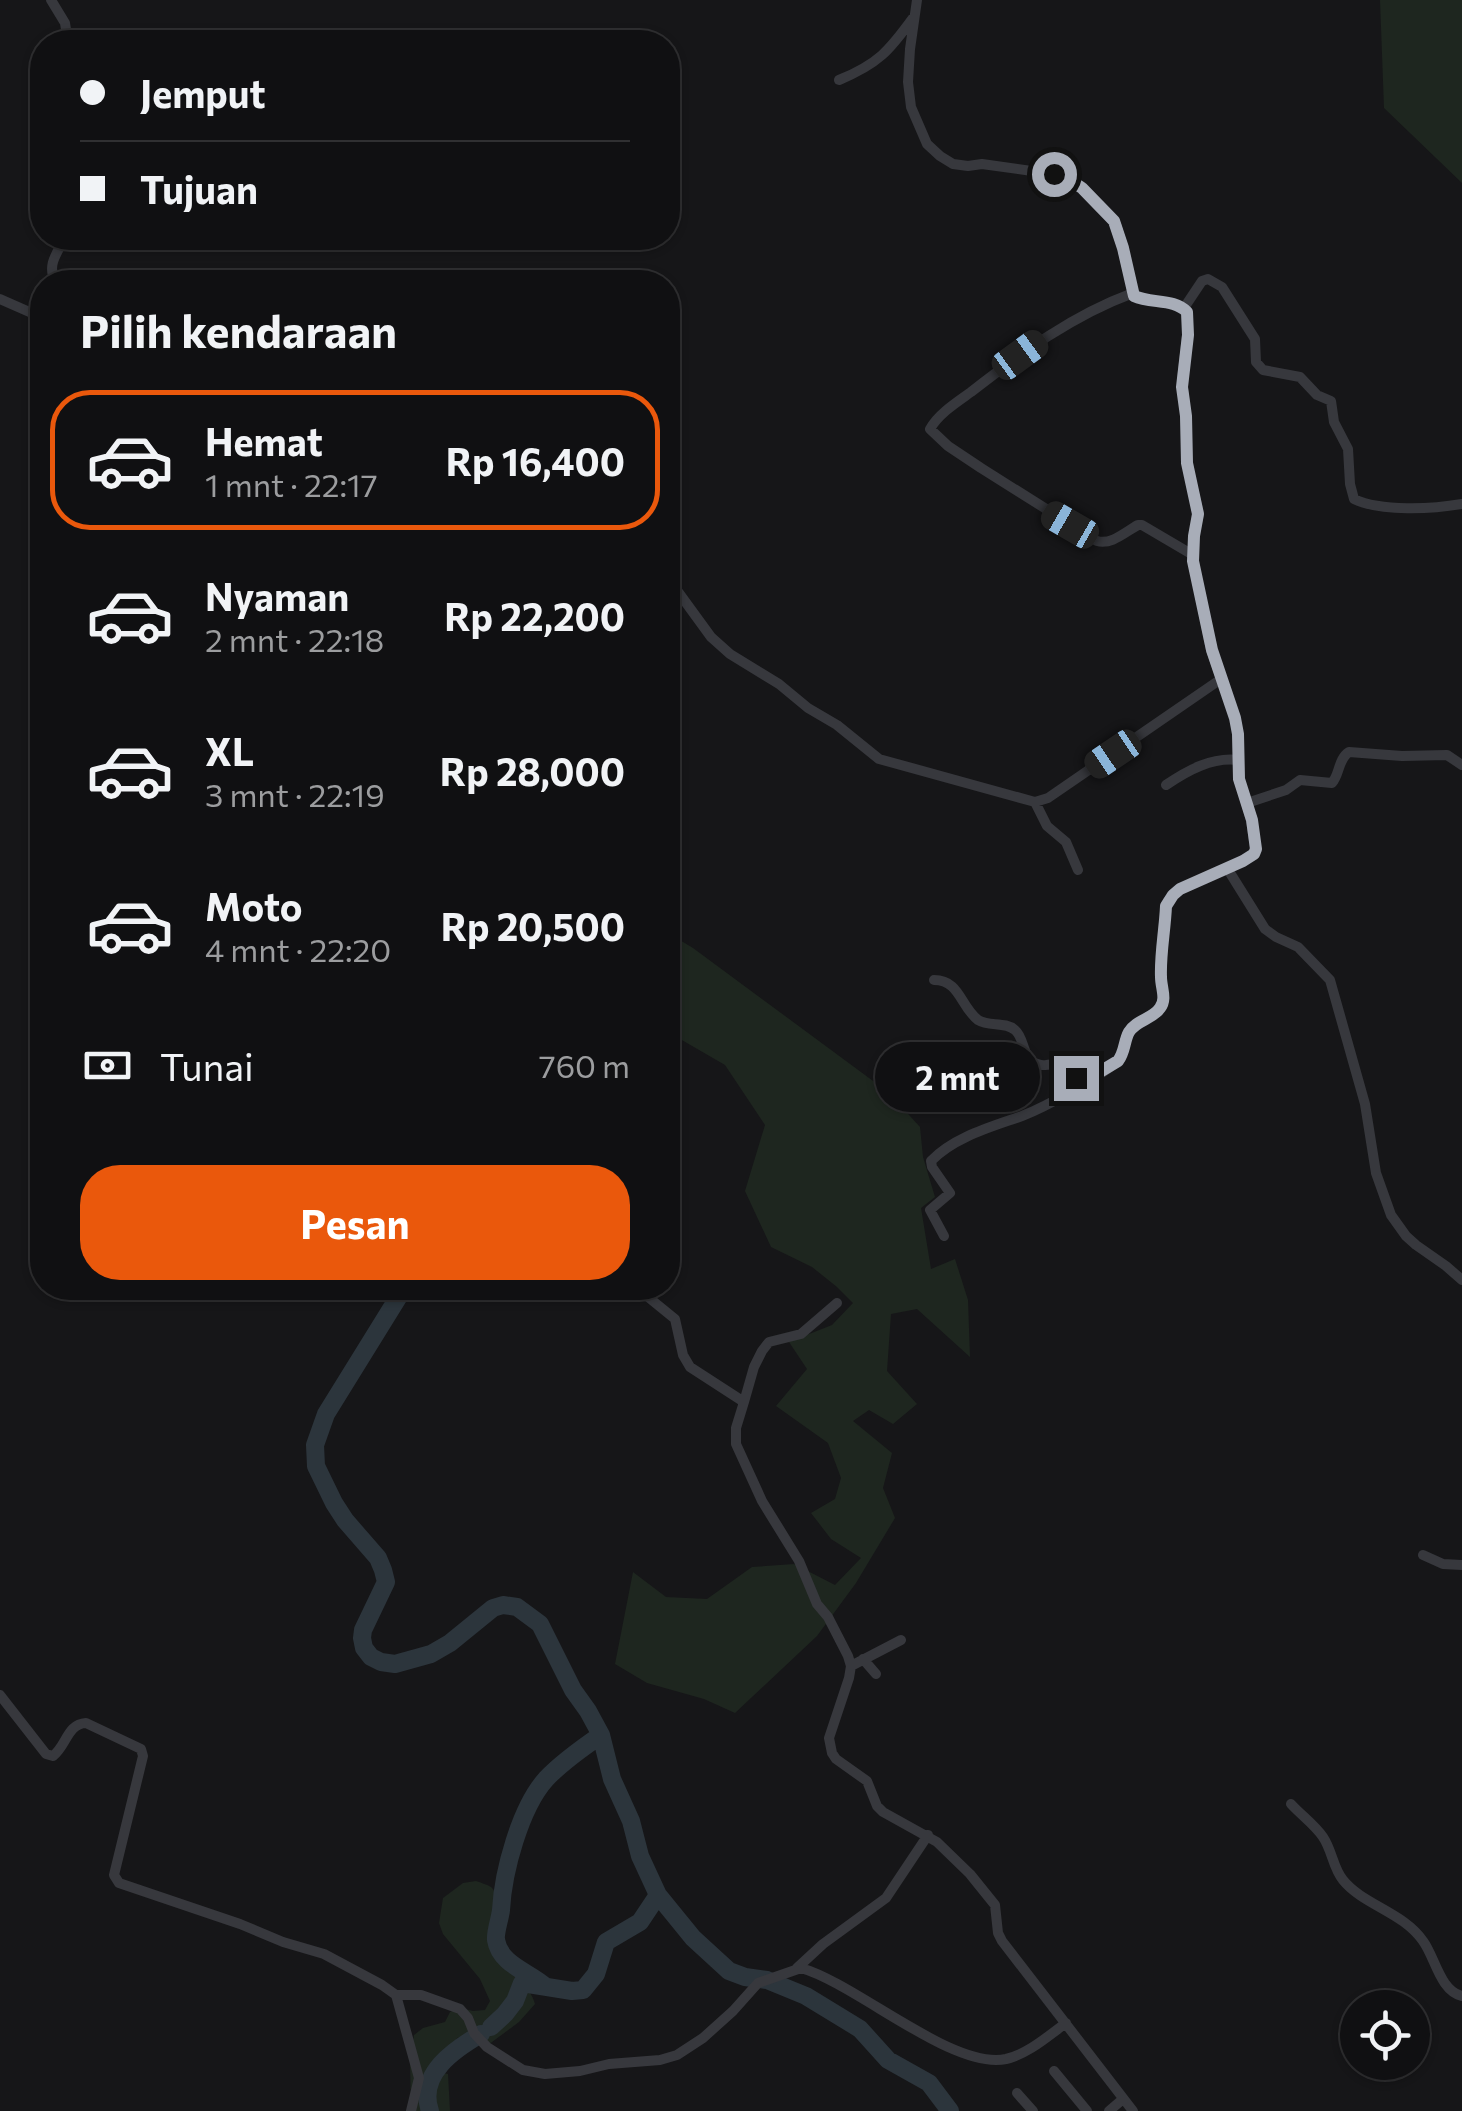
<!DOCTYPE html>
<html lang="id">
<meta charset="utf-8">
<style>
:root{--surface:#101012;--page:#19191b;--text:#f1f3f6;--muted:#9c9d9f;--line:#303032;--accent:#ea580c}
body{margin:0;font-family:Commissioner,sans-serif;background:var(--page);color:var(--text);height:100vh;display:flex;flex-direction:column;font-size:38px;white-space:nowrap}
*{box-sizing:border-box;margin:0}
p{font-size:32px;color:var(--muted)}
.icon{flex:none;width:55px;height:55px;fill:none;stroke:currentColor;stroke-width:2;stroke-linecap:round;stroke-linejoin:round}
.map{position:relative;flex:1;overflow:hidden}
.panel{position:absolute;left:30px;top:270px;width:650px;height:1030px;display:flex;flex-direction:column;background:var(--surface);border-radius:40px;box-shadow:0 2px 8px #0004,0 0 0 2px var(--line)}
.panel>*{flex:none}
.banner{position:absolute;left:30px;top:30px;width:650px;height:220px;border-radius:40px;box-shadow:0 2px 8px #0004,0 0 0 2px var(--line);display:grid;align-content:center;height:220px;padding:0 50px;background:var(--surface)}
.tools{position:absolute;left:1340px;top:1990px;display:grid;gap:20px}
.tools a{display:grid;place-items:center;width:90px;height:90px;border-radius:50%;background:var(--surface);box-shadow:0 2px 8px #0004,0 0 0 2px var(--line);font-size:50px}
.end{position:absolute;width:45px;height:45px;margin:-22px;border:12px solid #a8adb8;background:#111;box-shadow:0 0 0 5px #111}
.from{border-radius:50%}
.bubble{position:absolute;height:70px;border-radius:35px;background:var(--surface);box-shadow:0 2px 8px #0004,0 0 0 2px var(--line);font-size:32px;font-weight:700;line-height:70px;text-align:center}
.car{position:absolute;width:30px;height:60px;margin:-30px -15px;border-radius:12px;box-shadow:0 0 8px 2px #0007;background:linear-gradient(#222 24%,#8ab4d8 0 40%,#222 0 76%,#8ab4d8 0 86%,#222 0)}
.banner b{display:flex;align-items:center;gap:35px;height:95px;font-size:38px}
.banner b+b{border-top:2px solid var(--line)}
.banner i{width:25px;height:25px;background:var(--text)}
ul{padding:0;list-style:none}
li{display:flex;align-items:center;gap:30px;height:140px;margin:0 20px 15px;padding:0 30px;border:5px solid transparent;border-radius:40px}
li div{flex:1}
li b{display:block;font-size:38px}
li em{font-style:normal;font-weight:700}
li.current{border-color:var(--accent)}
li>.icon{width:90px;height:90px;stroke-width:1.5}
h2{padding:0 50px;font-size:45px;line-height:120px}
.pay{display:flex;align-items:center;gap:25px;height:110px;padding:0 50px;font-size:38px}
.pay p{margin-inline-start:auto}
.cta{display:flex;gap:20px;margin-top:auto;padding:20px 50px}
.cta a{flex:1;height:115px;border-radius:40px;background:var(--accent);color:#fff;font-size:40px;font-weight:700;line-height:115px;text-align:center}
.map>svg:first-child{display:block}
.green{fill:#1e261f}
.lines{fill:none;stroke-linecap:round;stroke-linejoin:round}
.river{stroke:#2c353c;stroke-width:18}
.minor{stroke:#37383d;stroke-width:10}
.route{stroke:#a8adb8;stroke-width:12}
</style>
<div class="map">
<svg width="1462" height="2111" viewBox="0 0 1462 2111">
<rect width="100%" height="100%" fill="#161618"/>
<path class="green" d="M1380 0H1462V183L1384 108Z
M668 933 693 948 888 1092 920 1127 923 1157 935 1197 921 1208 931 1269 955 1259 968 1300 970 1357 917 1309 891 1314 887 1371 917 1404 893 1424 869 1410 853 1421 892 1453 883 1488 895 1518 856 1583 817 1636 735 1713 704 1699 647 1683 615 1664 633 1572 666 1597 707 1599 752 1567 794 1564 835 1585 861 1558 831 1539 811 1513 835 1499 841 1478 828 1443 776 1406 807 1369 789 1342 832 1325 853 1303 837 1287 812 1267 771 1247 745 1191 765 1125 725 1065 668 1032Z
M476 1881C479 1882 488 1885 491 1887 511 1905 467 1953 519 1977 524 1989 531 1989 535 2004L519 2022 488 2045 483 2032 457 2038 452 2049 435 2071 448 2074 450 2111H411L410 2059 414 2035 423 2028 445 2022 450 2012 461 2008 473 2011 485 2010 490 2001 480 1979 443 1934 439 1923 443 1898 463 1883Z"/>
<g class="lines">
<path class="river" d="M404 1288 326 1414 315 1445 316 1466 334 1503 345 1520 378 1558 383 1570 386 1582 363 1630 362 1638 364 1648 371 1657 381 1662 395 1664 431 1654 450 1643 493 1608 503 1605 517 1607 540 1624 573 1690 588 1711 601 1735 612 1779 631 1821 640 1856 658 1895 693 1938 729 1971 745 1977 767 1980 806 1996 860 2029 888 2060 929 2083 950 2111
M546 1987C530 1972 500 1965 496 1940 495 1932 500 1919 501 1910 503 1872 520 1808 546 1779 562 1762 582 1748 601 1735
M491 2027 505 2014 515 2001 522 1983 572 1991 583 1990 596 1974 606 1942 640 1922 658 1895
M430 2111C417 2074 455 2049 481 2034"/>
<path class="minor" d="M51 0 65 23 68 42
M917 0 910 49 908 82 911 107 927 144 940 156 953 164 968 166 982 164 1053 174 1064 176 1081 188 1107 213 1117 227 1134 296C1151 304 1172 298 1187 311L1188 327 1182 380 1186 415 1187 463 1199 514 1194 536 1193 561 1211 650 1235 718 1238 734 1239 779 1251 820 1255 849 1253 854 1243 861 1180 889 1168 901C1163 915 1161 958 1161 974 1161 985 1166 996 1161 1006 1156 1016 1143 1019 1135 1025 1124 1034 1126 1050 1118 1061 1097 1078 1048 1106 1022 1116 991 1127 954 1137 931 1161L932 1167 950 1193 930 1210 944 1236
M107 42H109
M839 80C878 64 889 51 913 18
M42 98C31 114 33 125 42 141
M56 282C46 266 57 253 65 238
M1133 293C1073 315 1021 353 971 392 957 402 938 414 930 429L948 446 981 468 1097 541C1112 545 1125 532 1138 525H1142L1193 555
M0 299 34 314 42 315
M1184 308 1202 281 1208 279 1222 287 1255 339 1256 362 1263 370 1300 377 1317 395 1331 401 1334 422 1348 449 1350 484 1354 499C1381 512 1433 509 1462 504
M668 463 674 495 670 508H668
M668 578 711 637 730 654 779 684 808 708 837 725 879 759 1035 802 1048 798 1221 679
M1166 785C1188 770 1212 757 1238 760
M1035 802 1047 826 1066 842 1078 870
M1247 803 1286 790 1300 780 1332 783C1340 774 1338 759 1349 752L1402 756 1447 755 1462 765
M1227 868 1265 929 1276 937 1298 947 1330 980 1365 1104 1376 1173 1391 1215 1406 1236 1416 1245 1446 1266 1462 1280
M934 980C960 980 960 1006 978 1020 989 1027 1005 1021 1015 1030 1026 1039 1021 1062 1041 1065 1048 1066 1057 1062 1064 1062L1076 1077 1083 1082
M637 1288 675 1319 683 1355 690 1367 744 1402
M837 1303 801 1334 769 1342 762 1351 754 1367 744 1402 736 1428V1444L762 1501 799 1561 817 1604 828 1617 848 1656 851 1666 849 1678 829 1738 832 1753 836 1759 867 1781 877 1806 883 1812 937 1842 970 1874 995 1905 998 1933 1002 1941 1133 2111
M1423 1555 1443 1564 1462 1565
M863 1659 876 1674
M851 1666 901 1640
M0 1695 46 1754 53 1756C67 1745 67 1724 86 1723L141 1749 143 1756 114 1875 119 1883 240 1924 283 1942 324 1954 382 1985 396 1995 419 2078 411 2111
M1291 1804C1301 1815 1315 1825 1323 1837 1332 1850 1333 1868 1343 1880 1363 1905 1403 1912 1423 1941 1435 1957 1440 1991 1462 1996
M797 1968 823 1944 886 1898 928 1835
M396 1995H421L460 2009 468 2018 474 2033 487 2047 523 2070 545 2074 580 2071 609 2064 660 2060 677 2055 703 2038 733 2011 758 1983 801 1968C857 1984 952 2070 1006 2059 1028 2054 1048 2036 1066 2023
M1054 2071 1087 2111
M1017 2093 1033 2111
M1109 2111 1123 2099"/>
</g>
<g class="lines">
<path class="route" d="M1054 174 1064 176 1082 188 1114 221 1123 248 1134 296C1151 304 1174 298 1187 312L1188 335 1182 387 1186 416 1187 463 1198 514 1194 536 1193 561 1212 650 1235 718 1238 734 1239 779 1252 820 1256 849 1254 854 1243 861 1180 889 1173 895 1166 906C1165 930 1160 954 1161 977 1161 988 1167 999 1160 1008 1153 1019 1136 1020 1129 1032 1124 1041 1125 1052 1118 1061L1083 1082 1076 1078"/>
</g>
</svg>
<div class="tools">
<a><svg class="icon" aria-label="locate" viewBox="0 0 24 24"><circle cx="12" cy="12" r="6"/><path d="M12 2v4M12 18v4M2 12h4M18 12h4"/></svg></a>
</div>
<i class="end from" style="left:1054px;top:174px"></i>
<i class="end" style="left:1076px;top:1078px"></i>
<div class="bubble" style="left:875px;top:1042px;width:165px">2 mnt</div>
<i class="car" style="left:1020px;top:355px;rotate:54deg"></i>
<i class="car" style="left:1070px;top:525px;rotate:300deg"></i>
<i class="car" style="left:1113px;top:754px;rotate:236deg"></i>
<div class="banner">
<b><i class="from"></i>Jemput</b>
<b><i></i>Tujuan</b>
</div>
<section class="panel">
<h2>Pilih kendaraan</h2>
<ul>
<li class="current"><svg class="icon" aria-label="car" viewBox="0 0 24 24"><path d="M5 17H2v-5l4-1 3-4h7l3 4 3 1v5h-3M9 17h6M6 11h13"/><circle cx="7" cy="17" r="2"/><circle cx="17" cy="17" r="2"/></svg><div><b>Hemat</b><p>1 mnt · 22:17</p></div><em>Rp 16,400</em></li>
<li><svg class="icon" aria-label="car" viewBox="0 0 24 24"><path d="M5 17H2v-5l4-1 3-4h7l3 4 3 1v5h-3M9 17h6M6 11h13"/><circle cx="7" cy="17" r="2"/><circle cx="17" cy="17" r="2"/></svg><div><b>Nyaman</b><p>2 mnt · 22:18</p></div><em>Rp 22,200</em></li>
<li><svg class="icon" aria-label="car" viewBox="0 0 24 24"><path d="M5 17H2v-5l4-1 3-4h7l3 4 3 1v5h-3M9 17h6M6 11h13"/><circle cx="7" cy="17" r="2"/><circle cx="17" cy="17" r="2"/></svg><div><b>XL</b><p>3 mnt · 22:19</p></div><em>Rp 28,000</em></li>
<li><svg class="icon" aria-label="car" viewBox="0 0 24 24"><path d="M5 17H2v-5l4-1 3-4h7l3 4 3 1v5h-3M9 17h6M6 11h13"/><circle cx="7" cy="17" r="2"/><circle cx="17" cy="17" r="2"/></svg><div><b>Moto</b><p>4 mnt · 22:20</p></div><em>Rp 20,500</em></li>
</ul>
<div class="pay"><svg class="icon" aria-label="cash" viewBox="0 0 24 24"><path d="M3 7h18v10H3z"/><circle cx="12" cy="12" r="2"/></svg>Tunai<p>760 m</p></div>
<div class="cta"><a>Pesan</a></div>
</section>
</div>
